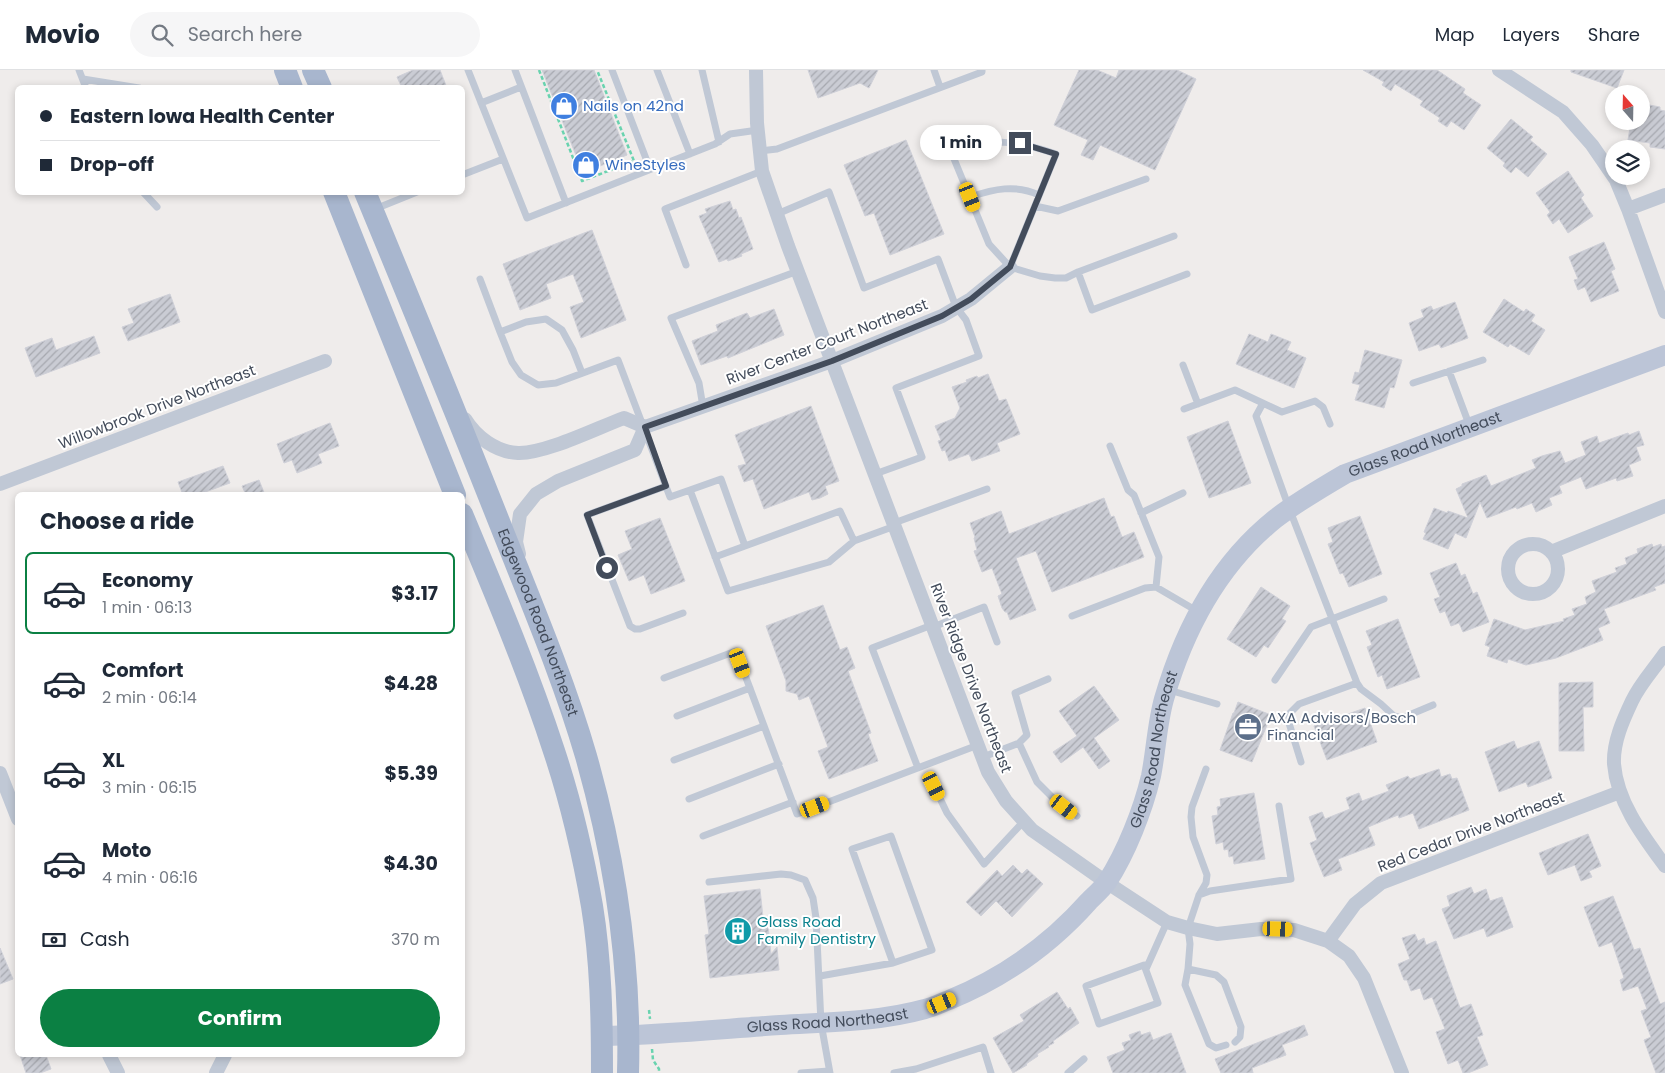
<!DOCTYPE html>
<meta charset="utf-8">
<style>
:root{--surface:#fff;--page:#f6f6f7;--text:#1f2937;--muted:#747a83;--line:#e0e1e3;--accent:#0b8043}
body{margin:0;font-family:Poppins,sans-serif;background:var(--page);color:var(--text);height:100vh;display:flex;flex-direction:column;font-size:19px;white-space:nowrap}
*{box-sizing:border-box;margin:0}
p{font-size:16px;color:var(--muted)}
.icon{flex:none;width:28px;height:28px;fill:none;stroke:currentColor;stroke-width:2;stroke-linecap:round;stroke-linejoin:round}
.map{position:relative;flex:1;overflow:hidden}
.drawer{position:absolute;left:15px;top:422px;width:450px;height:565px;display:flex;flex-direction:column;background:var(--surface);border-radius:8px;box-shadow:0 2px 8px #0003}
.drawer>*{flex:none}
.guide{position:absolute;left:15px;top:15px;width:450px;height:110px;border-radius:8px;box-shadow:0 2px 8px #0003;display:grid;align-content:center;height:110px;padding:0 25px;background:var(--surface)}
.needle{width:32px;rotate:340deg}
.fabs{position:absolute;left:1605px;top:15px;display:grid;gap:10px}
.fabs a{display:grid;place-items:center;width:45px;height:45px;border-radius:50%;background:var(--surface);box-shadow:0 2px 8px #0003;font-size:25px}
.end{position:absolute;width:22px;height:22px;margin:-11px;border:6px solid #434c5b;background:#fff;box-shadow:0 0 0 2px #fff}
.from{border-radius:50%}
.bubble{position:absolute;height:35px;border-radius:18px;background:var(--surface);box-shadow:0 2px 8px #0003;font-size:16px;font-weight:700;line-height:35px;text-align:center}
.car{position:absolute;width:15px;height:30px;margin:-15px -8px;border-radius:6px;box-shadow:0 0 4px 1px #0007;background:linear-gradient(#f5c518 24%,#345 0 40%,#f5c518 0 76%,#345 0 86%,#f5c518 0)}
.guide b{display:flex;align-items:center;gap:18px;height:48px;font-size:19px}
.guide b+b{border-top:1px solid var(--line)}
.guide i{width:12px;height:12px;background:var(--text)}
ul{padding:0;list-style:none}
li{display:flex;align-items:center;gap:15px;height:82px;margin:0 10px 8px;padding:0 15px;border:2px solid transparent;border-radius:8px}
li div{flex:1}
li b{display:block;font-size:19px}
li em{font-style:normal;font-weight:700}
li.selected{border-color:var(--accent)}
li>.icon{width:45px;height:45px;stroke-width:1.5}
h2{padding:0 25px;font-size:22px;line-height:60px}
.pay{display:flex;align-items:center;gap:12px;height:55px;padding:0 25px;font-size:19px}
.pay p{margin-inline-start:auto}
.cta{display:flex;gap:10px;margin-top:auto;padding:10px 25px}
.cta a{flex:1;height:58px;border-radius:30px;background:var(--accent);color:#fff;font-size:20px;font-weight:700;line-height:58px;text-align:center}
header{display:flex;align-items:center;gap:30px;box-sizing:border-box;height:70px;padding:0 25px;background:var(--surface);border-bottom:1px solid var(--line)}
header strong{font-size:24px}
nav{display:flex;gap:28px;margin-inline-start:auto;font-size:18px}
.search{width:350px;height:45px;background:var(--page);display:flex;align-items:center;gap:12px;box-sizing:border-box;padding:0 18px;border-radius:28px;color:var(--muted);font-size:19px}
.map>svg:first-child{display:block}
.building{fill:url(#building-hatch);stroke:#cfd0d8}
.lines{fill:none;stroke-linecap:round;stroke-linejoin:round}
.path{stroke:#69d3af;stroke-width:2.5;stroke-dasharray:4 2.5;stroke-linecap:butt}
.lane{stroke:#c0c8d5;stroke-width:7}
.street{stroke:#c0c8d5;stroke-width:14}
.secondary{stroke:#bcc5d7;stroke-width:20}
.primary{stroke:#a8b6ce;stroke-width:22}
.route{stroke:#434c5b;stroke-width:6}
.labels{text-anchor:middle;stroke-width:4;stroke-linejoin:round;paint-order:stroke}
.shop-label{font-size:15px;fill:#366cbe;stroke:#fff;text-anchor:start}
.street-label{font-size:15px;fill:#434c5b;stroke:#fff}
.service-label{font-size:15px;fill:#4e5e75;stroke:#fff;text-anchor:start}
.culture-label{font-size:15px;fill:#0d838f;stroke:#fff;text-anchor:start}
</style>
<header>
<strong>Movio</strong>
<div class="search"><svg class="icon" aria-label="search" viewBox="0 0 24 24"><circle cx="10" cy="10" r="6"/><path d="M15 15l6 6"/></svg>Search here</div>
<nav><a>Map</a><a>Layers</a><a>Share</a></nav>
</header>
<div class="map">
<svg width="1665" height="1003" viewBox="0 0 1665 1003">
<defs>
<pattern id="building-hatch" width="6" height="6" patternUnits="userSpaceOnUse" patternTransform="scale(1.25)"><rect width="6" height="6" fill="#caccd4"/><path d="M-1 1l2-2M0 6l6-6M5 7l2-2" fill="none" stroke="#a6a8af"/></pattern>
</defs>
<rect width="100%" height="100%" fill="#efeceb"/>
<path class="building" d="M413 0H440L447 18H402L397 7Z
M542 0H594L627 85 583 103Z
M808 0H878L869 18 860 13 818 28Z
M1079 0H1097L1116 8 1119 0H1177L1196 9 1155 100 1100 75 1093 90 1081 85 1088 70 1054 55Z
M1363 0H1437L1465 19 1463 23 1481 35 1464 60 1451 51 1447 57 1438 51 1440 48 1420 35 1423 31 1395 14 1391 21 1382 15 1384 12Z
M1571 0H1624L1617 18 1571 2Z
M1649 35 1660 37V40L1665 41V79L1650 77V73L1628 70 1631 51H1641V42L1648 43Z
M1511 49 1533 67 1530 70 1547 84 1528 107 1516 97 1511 103 1503 96 1505 93 1487 78Z
M906 70 944 164 890 185 874 143 865 146 844 95Z
M1568 101 1584 125 1581 128 1593 146 1568 163 1559 149 1553 154 1547 145 1550 142 1536 123Z
M730 131 733 140 736 139 739 148 741 147 753 179 741 184 742 186 728 191 727 189 719 192 699 146 707 143 705 139Z
M592 160 626 250 581 268 570 237 584 232 573 204 546 214 551 228 520 240 503 194Z
M1604 172 1615 199 1611 201 1619 221 1591 232 1585 217 1578 220 1574 210 1578 209 1569 187Z
M170 224 180 252 128 271 122 257 134 253 128 239Z
M1504 229 1524 242 1526 239 1535 245 1531 251 1545 260 1529 285 1510 274 1508 277 1483 262Z
M1455 232 1468 268 1441 278 1439 274 1419 281 1409 253 1424 247 1421 240 1431 236 1433 240Z
M774 239 784 265 728 288 727 286 701 295 692 271 718 261 716 255 747 243 750 248Z
M1249 264 1268 272 1271 264 1291 272 1287 280 1306 288 1294 318 1236 294Z
M94 266 100 283 36 307 25 278 52 268 56 280Z
M1365 280 1402 290 1394 318 1390 317 1384 338 1355 330 1360 315 1352 313 1355 302 1359 303Z
M988 304 999 331 1006 329 1020 364 997 373 1000 381 972 391 969 384 949 391 945 380 942 381 938 371 941 370 935 356 955 348 960 338 952 317 967 312 966 310 977 306 978 308Z
M811 336 839 411 825 416 828 424 820 428 812 430 809 422 764 439 753 409 744 412 738 396 746 394 735 365Z
M1228 351 1251 413 1209 428 1187 367Z
M330 353 339 376 318 384 322 393 297 403 292 390 284 393 277 374Z
M1639 361 1644 375 1636 377 1641 390 1629 395 1633 406 1617 411 1616 408 1586 419 1581 407 1559 416 1562 423 1549 428 1552 435 1536 442 1532 433 1517 439 1516 437 1487 448 1480 432 1466 468 1455 463 1448 479 1423 469 1426 463 1424 462 1434 438 1447 443 1448 441 1468 448 1456 419 1462 416V414L1486 405 1491 416 1536 398 1532 390 1542 386 1560 381 1565 393 1586 385 1581 372 1597 366 1599 373 1628 363 1629 365Z
M223 396 230 413 197 425H183L178 412Z
M259 410 265 425H246L242 416Z
M1104 428 1111 447 1114 446 1122 467 1134 462 1144 487 1052 522 1036 481 1016 488 1036 540 1010 550 1007 542H1005L1002 538 998 526 1002 524 992 498 982 502 974 481 977 480 974 468 975 467 970 453 1001 441 1009 464Z
M1360 446 1382 504 1349 517 1343 503 1340 504 1328 474 1333 472 1328 458Z
M660 448 685 511 651 524 644 505 629 511 618 485 632 479 625 461Z
M1652 474 1653 477 1661 474 1662 477 1665 476V513L1654 517 1656 520 1604 539 1610 553 1598 558 1603 570 1556 588 1526 595 1508 589 1507 593 1487 586 1490 577 1485 575 1494 549 1525 560 1564 551 1563 549 1575 545 1572 539 1587 534 1585 527 1596 522 1592 511 1617 502 1615 498 1627 494 1625 488 1638 483 1637 479Z
M1456 493 1461 506 1465 504 1473 524 1477 522 1489 552 1463 562 1459 553 1451 556 1445 541 1440 543 1434 529 1440 527 1430 503Z
M1261 517 1290 536 1282 549 1286 551 1268 578 1264 575 1256 587 1227 569Z
M823 535 840 580 847 577 855 598 848 601 871 663 868 664 878 691 829 709 818 681 828 677 809 626 799 630 797 624 786 621V611L766 556Z
M1398 549 1420 607 1387 619 1382 605 1378 607 1367 577 1372 575 1366 561Z
M1593 612V637H1583L1584 681H1559V613Z
M1094 616 1119 650 1094 668 1110 691 1099 699 1083 677 1061 693 1053 682 1077 666 1059 641Z
M1238 632 1271 645 1252 692 1220 680 1233 643H1234Z
M1365 638 1377 672 1327 690 1314 656Z
M1514 671 1517 679 1539 671 1552 708 1528 717 1526 712 1499 722 1485 682Z
M1439 699 1441 707 1450 704 1452 709 1457 708 1469 740 1419 759 1413 743 1399 748 1398 745 1368 757 1375 775 1338 789 1342 800 1324 807 1310 773 1317 770 1309 747 1322 742 1325 749 1350 739 1346 728 1359 723 1362 731 1389 721 1386 715 1408 706 1410 709Z
M1254 723 1265 789 1234 794 1233 786 1229 787 1228 779 1224 780 1223 772 1216 774 1212 746 1218 745 1217 737 1221 736 1220 729Z
M1588 764 1601 796 1589 801 1592 807 1581 811 1575 795 1548 805 1539 783Z
M1013 795 1022 804 1027 799 1043 814 1012 847 996 831 981 846 966 832 997 800 1002 806Z
M1471 817 1474 824 1486 819 1490 831 1502 827 1513 857 1487 867 1484 858 1454 869 1442 839 1450 836 1447 826Z
M760 819 764 857 768 856 771 884 777 877 779 900 710 908 705 865 709 864 704 826Z
M1613 826 1634 880 1640 878 1660 934 1665 932V1003H1656L1644 970 1651 967 1641 941 1647 939 1638 916 1623 921 1620 910 1624 908 1612 872 1599 877 1584 837Z
M1415 864 1418 871 1424 868 1426 875 1436 871 1460 938 1471 934 1483 965 1477 967 1488 995 1468 1003H1463L1458 990 1448 994 1436 962 1445 959 1432 927 1424 930 1420 918 1411 921 1407 910H1404L1398 894 1410 889 1402 868Z
M0 878 13 909 0 914Z
M1057 922 1068 939 1070 937 1079 953 1053 971 1054 973 1048 976 1049 977 1037 984 1038 986 1026 994 1027 995 1013 1003 993 968 1024 951 1020 945Z
M1304 955 1308 965 1282 975 1286 985 1252 998 1253 1003H1221L1215 989Z
M1140 961 1141 965 1150 962 1153 970 1171 963 1186 1003H1113L1107 987 1125 980 1122 973 1131 970 1129 965Z
M20 985H46L51 999 40 1003H26Z"/>
<g class="lines">
<path class="path" d="M539 0 582 111 634 91 597 0
M649 940 650 949
M652 979 653 990 659 999V1003"/>
<path class="lane" d="M79 0 86 18
M468 0 527 148 715 74 730 64 758 60
M515 0 566 133
M612 0 650 99
M657 0 690 84
M702 0 719 72
M934 0 940 17
M83 9 139 18
M481 33 521 17
M760 81 777 79 982 2V0
M462 105 503 89
M143 122 157 137
M970 127C994 119 1015 114 1039 125
M1035 136 1058 141 1146 109
M375 139 417 122
M777 144 829 122 864 218 938 189 956 237 966 250 979 286 896 318 922 387 875 404
M1174 166 1078 202 1092 240 1187 204
M686 195 665 139 762 101
M1010 197 1056 84C1016 70 992 67 952 84L989 174 1010 197 1040 206 1055 208H1066L1078 202
M480 209 500 262
M1183 295 1198 334
M1449 301 1470 357
M582 303 573 280 562 260 546 249 526 252 500 262 512 292 521 305 538 315 556 313 618 290 670 427 690 420
M1413 313 1483 290
M1263 333 1256 346 1289 438 1357 613 1361 619 1381 634 1394 646 1402 648 1433 635
M703 337 699 313 671 248 798 201
M1184 339 1235 320 1282 342 1315 331 1323 337 1330 354
M1110 376 1128 420 1134 425 1159 487 1156 517
M666 416 587 445 630 556 635 559H640L683 543
M1141 443 1183 423
M894 453 987 419
M745 476 840 441 854 471
M715 487 745 476 721 409 690 420 728 521 829 492 854 471 895 456
M1072 546 1145 518 1156 517 1197 541
M933 557 984 537 997 572
M664 608 736 581 797 744 978 675
M1275 610 1311 557 1384 529
M1169 620 1217 634
M677 646 750 618
M1019 673 1027 665 1015 623 1048 609
M983 687 1019 673 1037 712 1052 727 1077 746
M674 690 764 656
M1301 692 1289 653V644L1299 634 1357 613
M918 698 872 578 932 555
M934 716 947 743 984 794 1024 751
M689 729 779 694
M703 766 793 732
M709 812 781 804 791 805 805 810 813 828 816 848 821 953 830 1003
M1199 825 1210 821 1291 809 1279 736
M1144 895 1158 933 1099 954 1086 916Z
M1146 899 1167 852
M1188 899 1190 874 1188 858 1199 825 1206 813 1207 805 1193 767 1191 747 1192 737 1206 699
M820 906 893 893 932 880 891 766 852 779 893 893
M1226 975 1216 978 1209 974 1185 915 1188 899 1216 905 1224 912 1241 957 1240 967 1235 972
M801 1003 829 1001
M894 1003 916 999 983 977 991 1003
M1068 1003 1084 989"/>
<path class="street" d="M756 0 757 53 762 101 788 176 988 702 1006 731 1032 760 1106 812 1167 852 1188 858 1217 864 1261 859 1294 860 1328 871 1349 886 1364 908 1402 1003
M1499 0 1563 42 1592 75 1616 110 1628 139 1665 242
M1628 139 1665 125
M465 349C476 367 496 382 518 383 545 384 597 358 624 348L645 357 832 291 942 246 971 229 1010 197
M0 414 325 291
M1508 499a25 25 0 1 1 50 0a25 25 0 1 1-50 0Z
M1551 482 1665 436
M519 484 516 472 520 444 536 424 558 411 635 380 645 357
M1665 583C1654 599 1640 614 1632 631 1623 650 1613 672 1614 694 1617 732 1643 766 1665 796
M0 703 18 749
M1328 871 1355 834 1381 813 1620 722
M109 985 118 1003
M216 1003 225 985"/>
<path class="secondary" id="s1" d="M602 966C662 965 721 959 780 955 828 952 878 952 925 939 933 937 941 933 949 930 1003 908 1050 875 1089 831 1095 825 1102 819 1107 812 1126 783 1143 740 1151 706 1156 681 1157 654 1164 629 1184 560 1219 494 1275 449 1297 432 1321 418 1345 404L1665 285"/>
<g class="primary">
<path d="M285 0 292 18"/>
<path d="M313 0 321 18"/>
<path d="M334 122 455 425"/>
<path id="s2" d="M365 122C411 233 456 343 500 454 530 530 563 607 586 686 615 788 631 897 628 1003"/>
<path d="M462 444C495 523 528 601 554 681 571 732 583 784 592 836 601 891 602 948 602 1003"/>
</g>
</g>
<g class="lines">
<path class="route" d="M607 498 587 445 666 416 645 357 832 291 942 246 971 229 1010 197 1056 84 1020 73"/>
</g>
<defs>
<g id="shop-disc" transform="scale(1.4375)"><circle r="9.5" fill="#3f7fe0" stroke="#fff"/><path d="M-5-2.5h2.3a2.7 3.5 0 0 1 5.4 0H5L5.5 6h-11ZM-1.5-2.5h3a1.5 2.3 0 0 0-3 0Z" fill="#fff"/></g>
<g id="office-disc" transform="scale(1.4375)"><circle r="9.5" fill="#5c6f8a" stroke="#fff"/><path d="M-6-3h4V-5.5h4V-3h4V5H-6ZM-1-4.5V-3h2v-1.5ZM-6 0V1H6V0Z" fill="#fff"/></g>
<g id="building-disc" transform="scale(1.4375)"><circle r="9.5" fill="#0f9aa8" stroke="#fff"/><path d="M-4-6H4V6H1V3H-1V6H-4ZM-2.5-4.3h1.7v1.8h-1.7ZM.8-4.3h1.7v1.8H.8ZM-2.5-1h1.7V.8h-1.7ZM.8-1h1.7V.8H.8Z" fill="#fff"/></g>
</defs>
<g fill-rule="evenodd">
<use href="#shop-disc" x="564" y="36"/>
<use href="#shop-disc" x="586" y="95"/>
<use href="#office-disc" x="1248" y="657"/>
<use href="#building-disc" x="738" y="861"/>
</g>
<g class="labels">
<g class="shop-label">
<text x="583" y="41">Nails on 42nd</text>
<text x="605" y="100">WineStyles</text>
</g>
<g class="street-label">
<text transform="translate(827 272) rotate(-21)" y="5">River Center Court Northeast</text>
<text transform="translate(157 337) rotate(-21)" y="5">Willowbrook Drive Northeast</text>
<text dy="5" stroke="none"><textPath href="#s1" startOffset="1126">Glass Road Northeast</textPath></text>
<text dy="5" stroke="none"><textPath href="#s2" startOffset="464">Edgewood Road Northeast</textPath></text>
<text transform="translate(971 608) rotate(69)" y="5">River Ridge Drive Northeast</text>
<text dy="5" stroke="none"><textPath href="#s1" startOffset="691">Glass Road Northeast</textPath></text>
<text transform="translate(1471 762) rotate(-21)" y="5">Red Cedar Drive Northeast</text>
<text dy="5" stroke="none"><textPath href="#s1" startOffset="226">Glass Road Northeast</textPath></text>
</g>
<g class="service-label">
<text x="1267" y="653">AXA Advisors/Bosch<tspan x="1267" dy="17">Financial</tspan></text>
</g>
<g class="culture-label">
<text x="757" y="857">Glass Road<tspan x="757" dy="17">Family Dentistry</tspan></text>
</g>
</g>
</svg>
<div class="fabs">
<a><svg class="needle" viewBox="-14 -14 28 28"><path d="M0-13l5 13h-10z" fill="#e53935"/><path d="M0 13l5-13h-10z" fill="#747a83"/></svg></a>
<a><svg class="icon" aria-label="layers" viewBox="0 0 24 24"><path d="M12 4l9 5-9 5-9-5zM3 14l9 5 9-5"/></svg></a>
</div>
<i class="end from" style="left:607px;top:498px"></i>
<i class="end" style="left:1020px;top:73px"></i>
<div class="bubble" style="left:920px;top:55px;width:82px">1 min</div>
<i class="car" style="left:970px;top:127px;rotate:158deg"></i>
<i class="car" style="left:740px;top:593px;rotate:159deg"></i>
<i class="car" style="left:934px;top:716px;rotate:154deg"></i>
<i class="car" style="left:815px;top:737px;rotate:69deg"></i>
<i class="car" style="left:1064px;top:737px;rotate:128deg"></i>
<i class="car" style="left:1278px;top:859px;rotate:92deg"></i>
<i class="car" style="left:942px;top:933px;rotate:68deg"></i>
<div class="guide">
<b><i class="from"></i>Eastern Iowa Health Center</b>
<b><i></i>Drop-off</b>
</div>
<section class="drawer">
<h2>Choose a ride</h2>
<ul>
<li class="selected"><svg class="icon" aria-label="car" viewBox="0 0 24 24"><path d="M5 17H2v-5l4-1 3-4h7l3 4 3 1v5h-3M9 17h6M6 11h13"/><circle cx="7" cy="17" r="2"/><circle cx="17" cy="17" r="2"/></svg><div><b>Economy</b><p>1 min · 06:13</p></div><em>$3.17</em></li>
<li><svg class="icon" aria-label="car" viewBox="0 0 24 24"><path d="M5 17H2v-5l4-1 3-4h7l3 4 3 1v5h-3M9 17h6M6 11h13"/><circle cx="7" cy="17" r="2"/><circle cx="17" cy="17" r="2"/></svg><div><b>Comfort</b><p>2 min · 06:14</p></div><em>$4.28</em></li>
<li><svg class="icon" aria-label="car" viewBox="0 0 24 24"><path d="M5 17H2v-5l4-1 3-4h7l3 4 3 1v5h-3M9 17h6M6 11h13"/><circle cx="7" cy="17" r="2"/><circle cx="17" cy="17" r="2"/></svg><div><b>XL</b><p>3 min · 06:15</p></div><em>$5.39</em></li>
<li><svg class="icon" aria-label="car" viewBox="0 0 24 24"><path d="M5 17H2v-5l4-1 3-4h7l3 4 3 1v5h-3M9 17h6M6 11h13"/><circle cx="7" cy="17" r="2"/><circle cx="17" cy="17" r="2"/></svg><div><b>Moto</b><p>4 min · 06:16</p></div><em>$4.30</em></li>
</ul>
<div class="pay"><svg class="icon" aria-label="cash" viewBox="0 0 24 24"><path d="M3 7h18v10H3z"/><circle cx="12" cy="12" r="2"/></svg>Cash<p>370 m</p></div>
<div class="cta"><a>Confirm</a></div>
</section>
</div>
